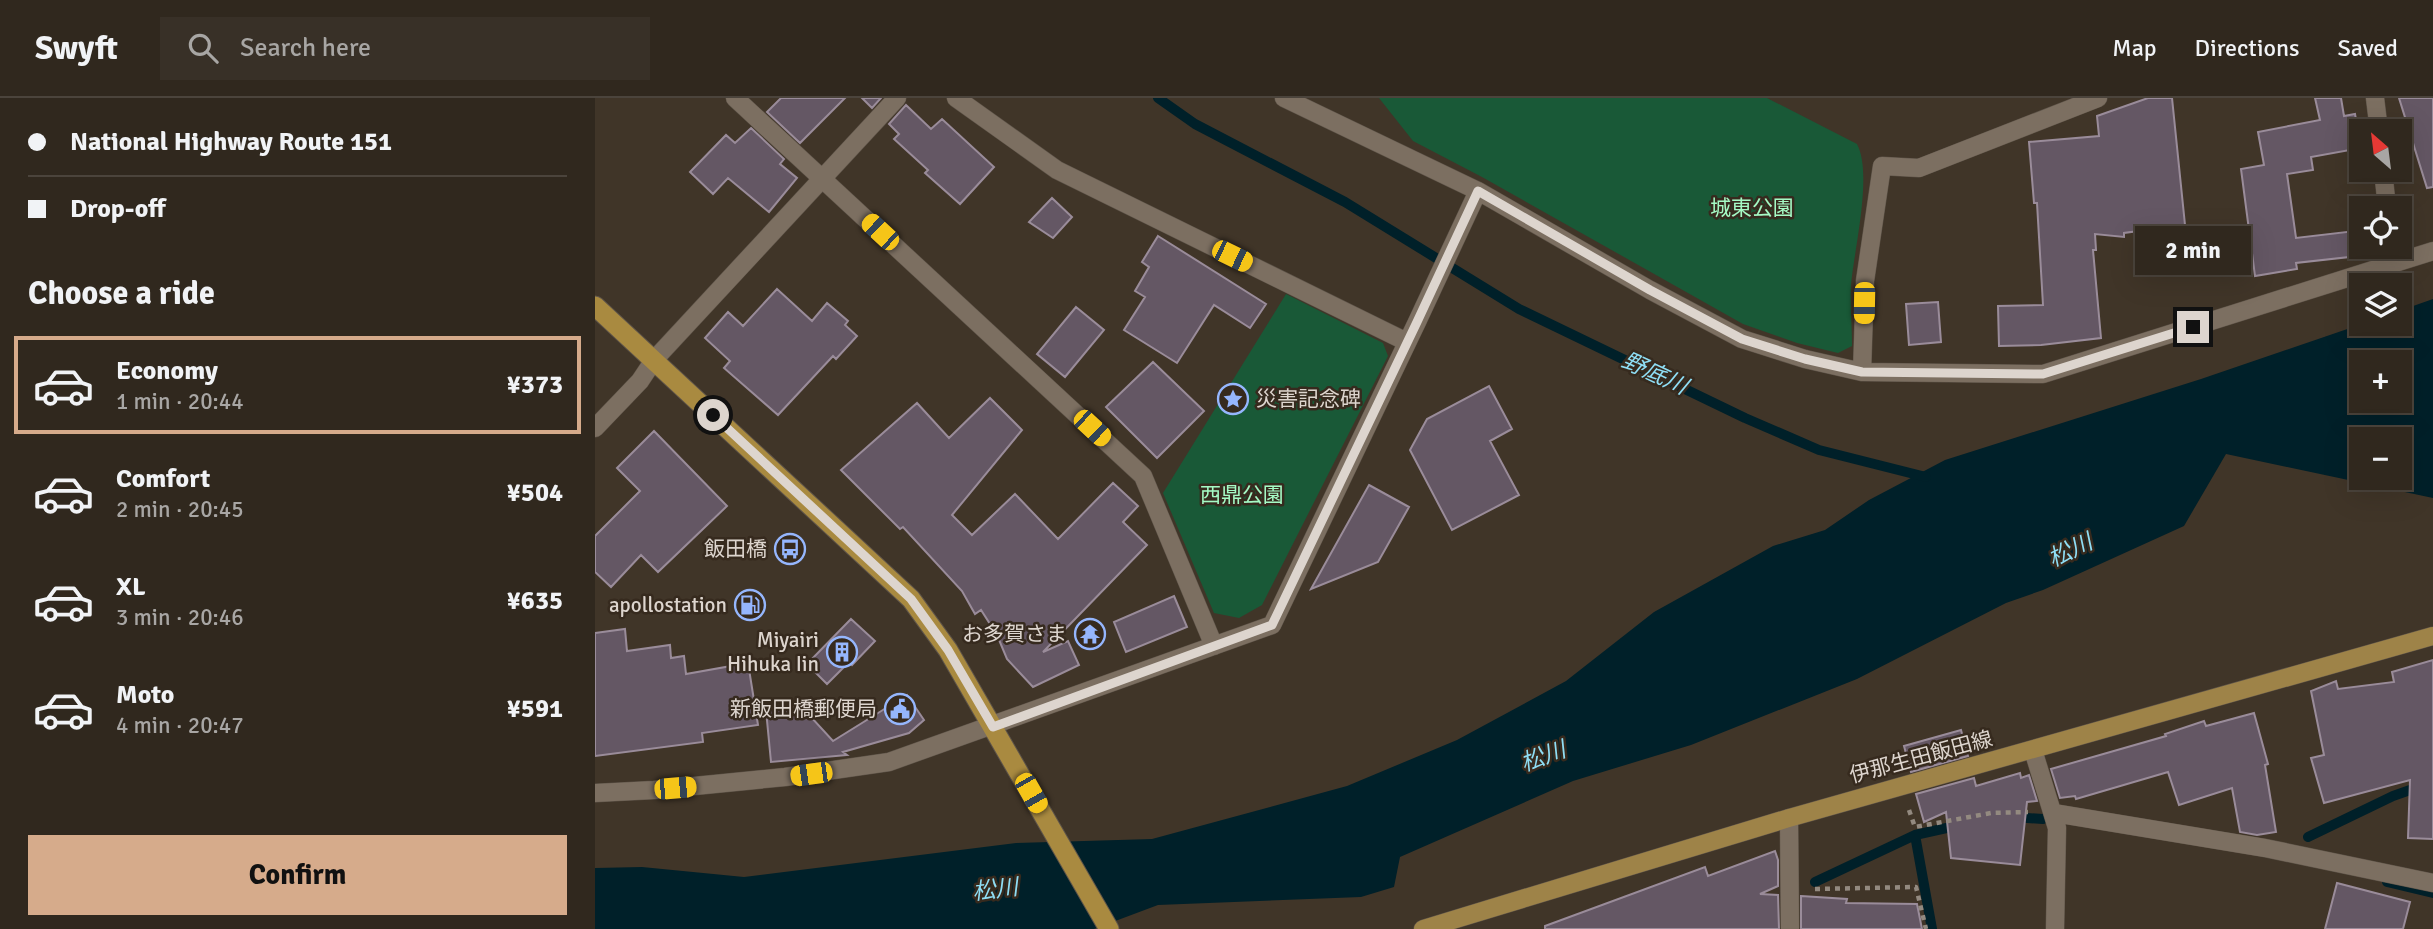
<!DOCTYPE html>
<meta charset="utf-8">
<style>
:root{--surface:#30281e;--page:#383027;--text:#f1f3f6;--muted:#a8a6a4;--line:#4b443c;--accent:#d6ab8b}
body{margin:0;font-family:Signika,"Noto Sans JP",sans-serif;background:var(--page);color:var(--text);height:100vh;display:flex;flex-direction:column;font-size:26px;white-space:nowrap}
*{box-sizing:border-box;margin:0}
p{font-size:23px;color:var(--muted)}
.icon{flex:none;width:38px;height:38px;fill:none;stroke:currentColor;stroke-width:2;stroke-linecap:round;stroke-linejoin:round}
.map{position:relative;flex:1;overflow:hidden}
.drawer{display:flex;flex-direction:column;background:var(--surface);width:595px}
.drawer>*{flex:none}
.guide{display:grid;align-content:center;height:154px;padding:0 28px;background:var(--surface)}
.needle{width:46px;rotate:332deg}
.controls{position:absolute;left:1754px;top:21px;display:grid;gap:14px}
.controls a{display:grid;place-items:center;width:63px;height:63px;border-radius:0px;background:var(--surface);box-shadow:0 7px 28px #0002,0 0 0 2px var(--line);font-size:35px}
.end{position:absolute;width:32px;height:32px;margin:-16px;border:9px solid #ddd5ce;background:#111;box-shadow:0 0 0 4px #111}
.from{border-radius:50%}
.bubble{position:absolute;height:49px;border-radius:0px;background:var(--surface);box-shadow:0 7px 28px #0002,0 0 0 2px var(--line);font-size:23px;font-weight:700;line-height:49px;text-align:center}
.car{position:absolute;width:21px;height:42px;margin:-21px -10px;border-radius:9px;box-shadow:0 0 5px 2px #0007;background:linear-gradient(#f5c518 24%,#345 0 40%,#f5c518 0 76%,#345 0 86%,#f5c518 0)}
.guide b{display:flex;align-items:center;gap:24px;height:66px;font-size:26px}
.guide b+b{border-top:2px solid var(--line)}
.guide i{width:18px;height:18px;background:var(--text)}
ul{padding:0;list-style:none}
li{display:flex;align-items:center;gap:21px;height:98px;margin:0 14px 10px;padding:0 14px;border:4px solid transparent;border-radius:0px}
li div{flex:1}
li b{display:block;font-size:26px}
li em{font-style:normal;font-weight:700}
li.on{border-color:var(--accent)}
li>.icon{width:63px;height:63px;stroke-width:1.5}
h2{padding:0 28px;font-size:32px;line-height:84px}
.primary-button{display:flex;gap:14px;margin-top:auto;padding:14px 28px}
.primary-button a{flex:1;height:80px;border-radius:0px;background:var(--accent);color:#111;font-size:28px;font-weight:700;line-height:80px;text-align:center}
header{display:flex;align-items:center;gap:42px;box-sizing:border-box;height:98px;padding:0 35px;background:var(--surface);border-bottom:2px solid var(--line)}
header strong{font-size:33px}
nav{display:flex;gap:38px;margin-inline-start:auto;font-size:24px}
.search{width:490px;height:63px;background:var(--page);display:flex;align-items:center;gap:18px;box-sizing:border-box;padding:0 24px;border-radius:0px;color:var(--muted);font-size:26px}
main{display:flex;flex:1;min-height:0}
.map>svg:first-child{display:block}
.green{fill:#195937}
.water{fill:#002029;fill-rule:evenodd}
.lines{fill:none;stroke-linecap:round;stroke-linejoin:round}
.stream{stroke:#002029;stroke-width:10}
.building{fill:#645764;stroke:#9a8c9a;stroke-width:2}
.service-casing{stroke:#5e5449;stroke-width:19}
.minor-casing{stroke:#5e5449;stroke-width:19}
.primary-casing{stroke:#5e5449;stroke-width:19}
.trunk-casing{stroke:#5e5449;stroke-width:21}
.path{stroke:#938a80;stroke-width:4.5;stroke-dasharray:5 5;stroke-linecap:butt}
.service{stroke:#7c6f61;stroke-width:18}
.minor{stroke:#7c6f61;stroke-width:18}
.primary{stroke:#9e8348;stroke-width:18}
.trunk{stroke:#a98a40;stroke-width:19}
.route{stroke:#ddd5ce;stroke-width:9}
.labels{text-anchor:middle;stroke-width:5;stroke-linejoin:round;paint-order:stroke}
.park-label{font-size:21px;fill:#a5fac5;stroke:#362a1e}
.poi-label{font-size:21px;fill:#ddd5ce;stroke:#362a1e;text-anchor:end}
.street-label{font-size:21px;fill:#ddd5ce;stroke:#362a1e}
.water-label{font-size:23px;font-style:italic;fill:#8fdef5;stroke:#362a1e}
</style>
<header>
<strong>Swyft</strong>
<div class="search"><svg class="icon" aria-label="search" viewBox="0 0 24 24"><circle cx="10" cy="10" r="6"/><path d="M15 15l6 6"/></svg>Search here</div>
<nav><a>Map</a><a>Directions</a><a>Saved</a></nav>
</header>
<main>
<section class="drawer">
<div class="guide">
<b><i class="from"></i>National Highway Route 151</b>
<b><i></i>Drop-off</b>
</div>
<h2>Choose a ride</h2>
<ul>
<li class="on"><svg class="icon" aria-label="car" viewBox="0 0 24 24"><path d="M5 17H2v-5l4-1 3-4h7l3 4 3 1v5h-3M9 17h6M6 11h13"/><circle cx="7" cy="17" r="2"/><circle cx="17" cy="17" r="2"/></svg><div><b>Economy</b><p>1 min · 20:44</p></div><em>¥373</em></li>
<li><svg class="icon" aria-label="car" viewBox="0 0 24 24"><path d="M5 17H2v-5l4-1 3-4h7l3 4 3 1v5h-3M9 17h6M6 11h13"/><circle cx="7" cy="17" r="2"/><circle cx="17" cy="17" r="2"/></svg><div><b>Comfort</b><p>2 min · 20:45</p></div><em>¥504</em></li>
<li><svg class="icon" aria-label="car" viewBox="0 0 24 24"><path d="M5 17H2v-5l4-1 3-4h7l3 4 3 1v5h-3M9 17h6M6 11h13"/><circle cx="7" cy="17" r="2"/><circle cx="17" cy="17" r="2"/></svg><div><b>XL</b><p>3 min · 20:46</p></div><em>¥635</em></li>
<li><svg class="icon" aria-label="car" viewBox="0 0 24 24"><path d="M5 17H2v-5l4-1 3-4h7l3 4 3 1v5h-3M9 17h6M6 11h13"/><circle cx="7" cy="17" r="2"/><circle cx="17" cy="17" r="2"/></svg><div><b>Moto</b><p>4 min · 20:47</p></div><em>¥591</em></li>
</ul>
<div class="primary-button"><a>Confirm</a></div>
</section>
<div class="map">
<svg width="1838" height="831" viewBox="0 0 1838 831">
<rect width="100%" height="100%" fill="#403528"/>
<path class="green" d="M784 0H1172L1262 46C1278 76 1259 152 1256 187 1255 207 1257 228 1257 248L1243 255 1202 245 1148 226 887 79 818 43Z
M691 196 788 245 793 258 667 507 644 520 619 515 568 395Z"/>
<path class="water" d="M1838 201V400L1631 356 1589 428 1448 492 1411 505 1262 581 1096 647 978 683 805 759 799 789 766 799 563 807 499 831H0V770L47 769 149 779 421 745 557 741 752 688 862 642 971 583 1059 514 1178 448 1230 432 1274 402 1350 362 1606 281 1767 226H1804V213ZM1766 264H1804V303H1766ZM1766 341H1804V380H1766Z"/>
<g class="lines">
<path class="stream" d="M563 0 600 26 750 104 924 211 1150 320 1224 352 1331 379
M1418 719 1448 721
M1320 737 1337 831
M1713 739 1798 698 1838 684
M1220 784 1320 737 1365 727
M1792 784 1838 795"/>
</g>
<path class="building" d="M186 0H250L205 45 172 14Z
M267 0H286L277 10Z
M1553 0H1577L1590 127 1529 135V139L1500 136 1501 152H1498L1506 240 1446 247 1404 248 1403 208 1448 207 1442 105H1439L1434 44 1504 38 1502 18Z
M1720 0H1746L1749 18 1760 16 1766 50 1716 59 1718 72 1692 76 1701 140 1760 133 1763 158 1701 165 1702 171 1660 178 1646 71 1669 67 1663 34 1725 22Z
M1804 0H1838V89L1832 90Z
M311 7 336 31 347 21 399 69 365 106 330 75 333 72 299 41 304 36 294 26Z
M156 30 189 61 185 66 202 80 174 114 133 80 118 96 95 74 131 37 140 45Z
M457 100 477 119 458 140 434 124Z
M563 138 671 206 655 230 619 207 582 265 529 232 550 199 540 193 554 169 547 164Z
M182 191 217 223 232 205 253 223 250 227 262 238 241 261 238 258 183 317 129 270 135 263 110 240 133 214 148 228Z
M1343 204 1346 244 1314 247 1311 206Z
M481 209 509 232 470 279 442 256Z
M558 264 609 313 562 360 511 309Z
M894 288 917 331 895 343 924 397 857 432 815 352 832 321Z
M395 300 427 332 357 417 377 437 420 396 463 441 518 385 543 408 528 424 552 447 448 554 473 543 484 567 438 589 412 561 402 537 386 512 380 516 367 493 308 429 305 431 246 372 322 305 354 340Z
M59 333 132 408 63 474 46 457 16 489 0 474V438L45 393 22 370Z
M774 387 814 409 783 464 716 491Z
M579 498 592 529 531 554 519 524Z
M256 521 280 543 257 567 254 564 232 586 212 566Z
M30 531 32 553 75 547 76 560 89 558 91 576 153 565 163 627 107 635 108 644 0 658V535Z
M1838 562V741L1813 740 1815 682 1729 705 1716 660 1729 657 1716 593 1741 583 1743 591 1799 584 1797 574Z
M312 597 329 622 314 635 248 654 252 657 176 664 171 612 205 607 238 643Z
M1659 615 1673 666 1670 667 1681 734 1662 737 1645 734 1637 690 1584 707 1573 674 1481 701 1480 698 1465 700 1456 671 1571 638 1570 636 1609 623 1611 628Z
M1366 632 1373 658 1316 674 1309 648Z
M1425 675 1426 680 1434 677 1442 703 1432 704 1425 767 1356 760 1351 714 1329 724 1321 696 1379 680 1381 688Z
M1180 753 1183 762V788L1165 796 1183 797 1184 831H950V828L1110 769 1113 778Z
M1742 785 1815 804 1808 831H1730Z
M1206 798 1252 801 1251 805 1322 806 1327 831H1206Z"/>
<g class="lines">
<g class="service-casing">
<path id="service" d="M1438 652 1462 730 1460 831
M1459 715 1670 750 1838 785"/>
</g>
<g class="minor-casing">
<path id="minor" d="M140 0 548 378 619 548
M361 0 462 72 812 244
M689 0 883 93 1055 192 1147 241 1210 261 1267 274 1448 276 1838 153
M1780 0 1784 33
M1788 72 1792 110
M1267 274 1270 183 1287 68 1324 70 1503 0
M0 330 45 283 59 262 302 0
M0 695 59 692 190 679 294 664 677 527 822 224 883 93
M1194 720 1195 831"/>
</g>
<g class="primary-casing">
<path id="primary" d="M828 831 1194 720 1838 538"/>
</g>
<g class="trunk-casing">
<path id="trunk" d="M0 208 316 501 353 552 514 831"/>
</g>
<path class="path" d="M1314 712 1320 729 1396 715 1433 714
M1220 791 1321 789 1331 831"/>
<use href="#service" class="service"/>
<use href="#minor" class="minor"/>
<use href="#primary" class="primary"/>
<use href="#trunk" class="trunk"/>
</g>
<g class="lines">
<path class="route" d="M118 317 316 501 353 552 398 629 677 527 822 224 883 93 1055 192 1147 241 1210 261 1267 274 1448 276 1598 229"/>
</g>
<defs>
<g id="sight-ring" transform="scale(1.575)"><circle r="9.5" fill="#362a1e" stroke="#95b6fd" stroke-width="1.5"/><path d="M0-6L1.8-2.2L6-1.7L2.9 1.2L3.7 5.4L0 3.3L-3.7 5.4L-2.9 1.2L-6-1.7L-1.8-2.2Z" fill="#95b6fd"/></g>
<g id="bus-ring" transform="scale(1.575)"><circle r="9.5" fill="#362a1e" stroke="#95b6fd" stroke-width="1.5"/><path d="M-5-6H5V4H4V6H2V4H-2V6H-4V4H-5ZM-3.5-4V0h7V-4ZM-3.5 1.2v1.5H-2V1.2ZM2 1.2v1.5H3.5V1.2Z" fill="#95b6fd"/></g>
<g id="fuel-ring" transform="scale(1.575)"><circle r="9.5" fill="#362a1e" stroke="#95b6fd" stroke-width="1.5"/><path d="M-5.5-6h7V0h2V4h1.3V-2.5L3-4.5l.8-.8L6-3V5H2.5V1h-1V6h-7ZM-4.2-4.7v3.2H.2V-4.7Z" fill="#95b6fd"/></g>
<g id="temple-ring" transform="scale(1.575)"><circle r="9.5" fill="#362a1e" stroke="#95b6fd" stroke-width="1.5"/><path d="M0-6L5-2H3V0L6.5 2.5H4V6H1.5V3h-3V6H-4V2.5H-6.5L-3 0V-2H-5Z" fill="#95b6fd"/></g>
<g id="building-ring" transform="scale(1.575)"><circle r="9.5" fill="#362a1e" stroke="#95b6fd" stroke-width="1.5"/><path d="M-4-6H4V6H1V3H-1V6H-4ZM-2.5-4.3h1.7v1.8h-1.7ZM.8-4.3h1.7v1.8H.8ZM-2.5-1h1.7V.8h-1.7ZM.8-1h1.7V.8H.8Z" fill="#95b6fd"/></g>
<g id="civic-ring" transform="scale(1.575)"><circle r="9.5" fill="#362a1e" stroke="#95b6fd" stroke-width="1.5"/><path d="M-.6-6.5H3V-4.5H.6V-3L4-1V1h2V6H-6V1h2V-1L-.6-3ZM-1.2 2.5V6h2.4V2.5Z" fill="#95b6fd"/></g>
</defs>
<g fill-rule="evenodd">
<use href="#sight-ring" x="638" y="301"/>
<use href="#bus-ring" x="195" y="451"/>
<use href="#fuel-ring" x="155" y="507"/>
<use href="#temple-ring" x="495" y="536"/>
<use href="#building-ring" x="247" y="554"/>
<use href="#civic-ring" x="305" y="611"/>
</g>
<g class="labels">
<g class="park-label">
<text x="1157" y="117">城東公園</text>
<text x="647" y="404">西鼎公園</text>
</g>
<g class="poi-label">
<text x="661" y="308" text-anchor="start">災害記念碑</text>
<text x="172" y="458">飯田橋</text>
<text x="132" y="514">apollostation</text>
<text x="472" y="543">お多賀さま</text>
<text x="224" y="549">Miyairi<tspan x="224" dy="24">Hihuka Iin</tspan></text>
<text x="282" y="618">新飯田橋郵便局</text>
</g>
<g class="street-label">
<text transform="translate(1326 659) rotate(-15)" y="7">伊那生田飯田線</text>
</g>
<g class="water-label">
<text transform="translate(1060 275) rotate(25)" y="8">野底川</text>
<text transform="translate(1475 452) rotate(-26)" y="8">松川</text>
<text transform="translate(948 658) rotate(-20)" y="8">松川</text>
<text transform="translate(400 791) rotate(-7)" y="8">松川</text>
</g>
</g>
</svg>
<div class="controls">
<a><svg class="needle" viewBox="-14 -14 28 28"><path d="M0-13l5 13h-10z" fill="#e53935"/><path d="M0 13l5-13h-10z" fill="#a8a6a4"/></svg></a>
<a><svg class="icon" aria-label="locate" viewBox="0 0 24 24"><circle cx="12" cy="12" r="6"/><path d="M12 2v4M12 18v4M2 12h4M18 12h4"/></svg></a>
<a><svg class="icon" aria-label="layers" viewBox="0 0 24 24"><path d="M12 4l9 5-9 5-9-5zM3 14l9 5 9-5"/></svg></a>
<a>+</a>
<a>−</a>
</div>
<i class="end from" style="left:118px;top:317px"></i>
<i class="end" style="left:1598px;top:229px"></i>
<div class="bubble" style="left:1540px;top:128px;width:116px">2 min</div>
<i class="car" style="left:285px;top:134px;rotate:313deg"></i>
<i class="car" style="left:637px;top:158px;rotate:116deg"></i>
<i class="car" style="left:1269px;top:205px;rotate:181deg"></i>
<i class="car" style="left:497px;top:330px;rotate:133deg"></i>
<i class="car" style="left:216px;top:676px;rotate:262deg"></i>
<i class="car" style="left:80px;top:690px;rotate:85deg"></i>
<i class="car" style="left:436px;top:695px;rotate:150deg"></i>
</div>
</main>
